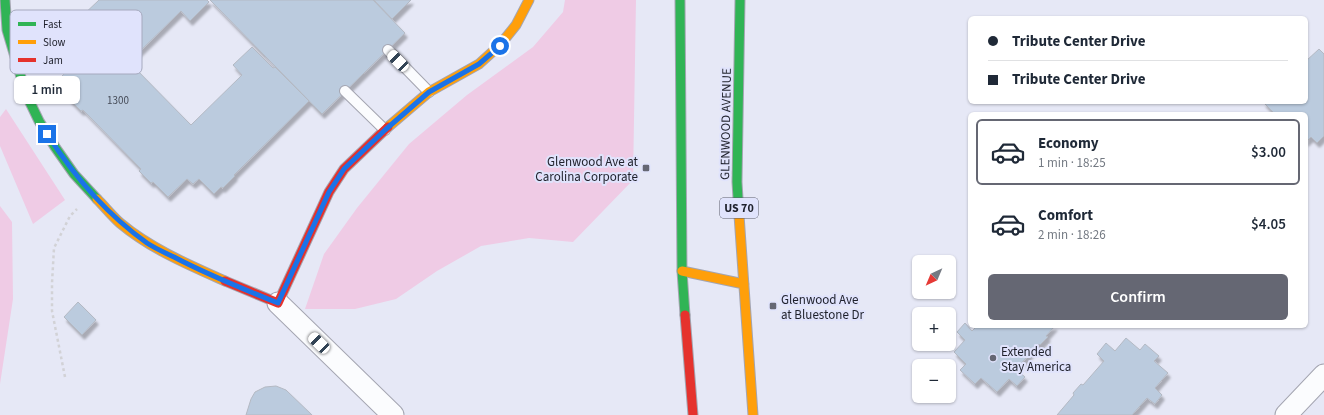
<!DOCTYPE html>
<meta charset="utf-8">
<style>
:root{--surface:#fff;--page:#f6f6f7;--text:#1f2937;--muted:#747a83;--line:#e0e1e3;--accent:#656773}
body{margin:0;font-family:"Source Sans 3",sans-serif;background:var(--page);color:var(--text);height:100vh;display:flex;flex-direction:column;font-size:15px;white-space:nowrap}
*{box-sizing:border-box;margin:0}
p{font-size:13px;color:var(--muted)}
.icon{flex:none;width:22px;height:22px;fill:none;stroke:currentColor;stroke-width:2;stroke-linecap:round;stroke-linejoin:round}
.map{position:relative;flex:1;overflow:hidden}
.sheet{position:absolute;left:968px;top:112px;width:340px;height:216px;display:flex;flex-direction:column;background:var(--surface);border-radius:6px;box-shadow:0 1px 3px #0004}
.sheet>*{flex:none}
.guide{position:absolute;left:968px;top:16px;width:340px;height:88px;border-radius:6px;box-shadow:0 1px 3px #0004;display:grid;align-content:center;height:88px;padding:0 20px;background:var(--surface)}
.needle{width:26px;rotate:224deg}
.controls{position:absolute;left:912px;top:255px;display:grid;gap:8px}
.controls a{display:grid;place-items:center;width:44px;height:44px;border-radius:6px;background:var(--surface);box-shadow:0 1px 3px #0004;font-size:20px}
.end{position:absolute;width:18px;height:18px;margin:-9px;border:5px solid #1a73e8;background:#fff;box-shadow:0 0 0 2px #fff}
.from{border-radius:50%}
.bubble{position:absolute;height:28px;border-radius:6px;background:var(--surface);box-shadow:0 1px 3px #0004;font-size:13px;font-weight:600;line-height:28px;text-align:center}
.car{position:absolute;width:12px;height:24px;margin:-12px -6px;border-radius:5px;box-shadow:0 0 3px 1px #0007;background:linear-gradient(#fff 24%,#345 0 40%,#fff 0 76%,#345 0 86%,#fff 0)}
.guide b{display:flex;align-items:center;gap:14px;height:38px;font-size:15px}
.guide b+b{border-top:1px solid var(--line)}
.guide i{width:10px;height:10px;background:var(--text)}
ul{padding:7px 0 0;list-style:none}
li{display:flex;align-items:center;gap:12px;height:66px;margin:0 8px 6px;padding:0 12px;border:2px solid transparent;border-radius:6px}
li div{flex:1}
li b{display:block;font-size:15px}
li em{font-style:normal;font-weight:600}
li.selected{border-color:var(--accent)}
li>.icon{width:36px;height:36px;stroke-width:1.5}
.action{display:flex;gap:8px;margin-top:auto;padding:8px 20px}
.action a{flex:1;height:46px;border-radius:6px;background:var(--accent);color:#fff;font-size:16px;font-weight:600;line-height:46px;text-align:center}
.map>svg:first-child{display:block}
.green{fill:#efcbe5}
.building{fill:#bbcbde;stroke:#b4b9c3;filter:url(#shadow)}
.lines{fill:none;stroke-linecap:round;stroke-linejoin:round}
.lane-casing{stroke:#a4a5b1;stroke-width:12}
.street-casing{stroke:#a4a5b1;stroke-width:23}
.fast-casing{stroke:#a4a5b1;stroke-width:11}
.slow-casing{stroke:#a4a5b1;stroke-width:11}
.jam-casing{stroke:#a4a5b1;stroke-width:11}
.path{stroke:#d2d2d6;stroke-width:2.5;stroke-dasharray:3 3;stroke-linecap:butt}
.lane{stroke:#fbfcfe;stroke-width:10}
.street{stroke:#fbfcfe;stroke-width:21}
.fast{stroke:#30b455;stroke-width:9}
.slow{stroke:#ff9f0a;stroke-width:9}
.jam{stroke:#e5322d;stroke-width:9}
.route{stroke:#1a73e8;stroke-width:5}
.poi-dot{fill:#656773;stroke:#e0e3fc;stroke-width:1.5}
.labels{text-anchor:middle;stroke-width:4;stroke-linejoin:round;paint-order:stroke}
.number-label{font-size:11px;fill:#464c58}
.shield{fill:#e0e3fc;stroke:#595b6a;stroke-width:1}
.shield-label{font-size:12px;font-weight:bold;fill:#1f212c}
.street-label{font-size:13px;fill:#1f212c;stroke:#e0e3fc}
.poi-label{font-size:13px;fill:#1f212c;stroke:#e0e3fc;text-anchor:start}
.key{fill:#e0e3fc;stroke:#a6a9be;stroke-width:1}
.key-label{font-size:11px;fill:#1f212c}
</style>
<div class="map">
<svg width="1324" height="415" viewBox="0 0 1324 415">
<defs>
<filter id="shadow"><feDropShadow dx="2.5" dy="4.5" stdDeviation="1" flood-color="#0004"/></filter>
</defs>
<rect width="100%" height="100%" fill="#e6e8f6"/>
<path class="green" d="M565 0H636L633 180 573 242 529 238 481 246 437 271 396 299 355 309H305L324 254 357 208 409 144 467 95 533 47 563 12Z
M6 109 65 200 33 224 0 146V117Z
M0 206 12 222 13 299 0 384Z"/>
<path class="building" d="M99 0H207L209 2 190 21 181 11 129 62 191 125 242 75 233 65 252 47 273 68 275 67 309 101 234 175 235 176 223 188 221 187 214 194 199 179 193 184 187 179 168 197 153 182 151 183 139 171 141 169 83 110 81 111 69 99 71 97 56 82 75 63 70 57 76 52 61 37 68 29 67 28 79 15 81 17Z
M210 0H373L405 33 322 114Z
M374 0H411L392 19Z
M1319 49 1324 54V136L1317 143 1311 137 1306 142V114H1275L1263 102H1269L1270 104 1272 102H1306V66L1307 65 1306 61Z
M78 302 96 320 82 335 64 317Z
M965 323 972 331 977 326H1055L1046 336 1048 337 1040 345 1039 344 1016 369 1025 377 1017 386 1009 379 997 392 981 378 975 384 960 370 966 364 954 352 965 340 957 332Z
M1126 338 1140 350 1145 344 1159 356 1154 361 1168 373 1155 388 1162 395 1155 404 1147 398 1132 415H1057L1074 395 1073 393 1081 384 1083 385 1104 361 1097 354 1106 343 1115 351Z
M276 386 286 390 312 415H246L251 399 255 392 265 387Z"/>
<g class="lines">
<g class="lane-casing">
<path id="lane" d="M388 50 429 92
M345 91 385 130"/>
</g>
<g class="street-casing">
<path id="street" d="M278 303 393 415
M1286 415 1324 375"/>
</g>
<g class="fast-casing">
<path id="fast" d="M5 0 7 30 26 94 39 121 55 147 74 174 97 199
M680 0 682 271 685 315
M739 215 737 182 740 0"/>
</g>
<g class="slow-casing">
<path id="slow" d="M388 127 429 92 479 64 500 45 516 25 529 0
M97 199C105 207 112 216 120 223 151 249 189 265 225 281
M739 215 753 415
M682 271 744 284"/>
</g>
<g class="jam-casing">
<path id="jam" d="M225 281 278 303 329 192 344 169 388 127
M685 315 693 415"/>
</g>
<path class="path" d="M65 377 52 311V283L54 248 70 216 77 209"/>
<use href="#lane" class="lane"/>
<use href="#street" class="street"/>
<use href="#fast" class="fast"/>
<use href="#slow" class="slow"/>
<use href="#jam" class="jam"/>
</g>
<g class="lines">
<path class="route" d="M47 134C74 176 106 214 147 243 156 249 166 253 174 257 208 275 243 289 278 303L329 192 344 169 385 130 429 92 479 64 500 46"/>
</g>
<g class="poi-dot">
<rect x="642" y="164" width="8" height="8" rx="2"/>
<rect x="769" y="302" width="8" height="8" rx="2"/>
<circle cx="993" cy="358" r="4"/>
</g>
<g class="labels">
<g class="number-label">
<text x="118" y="104">1300</text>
</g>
<rect class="shield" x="720" y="198" width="38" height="20" rx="3"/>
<g class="shield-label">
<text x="739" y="212">US 70</text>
</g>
<g class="street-label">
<text transform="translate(725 124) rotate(-89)" y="5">GLENWOOD AVENUE</text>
</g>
<g class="poi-label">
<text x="638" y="166" text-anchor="end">Glenwood Ave at<tspan x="638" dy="15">Carolina Corporate</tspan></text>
<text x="781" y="304">Glenwood Ave<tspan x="781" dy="15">at Bluestone Dr</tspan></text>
<text x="1001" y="356">Extended<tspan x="1001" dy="15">Stay America</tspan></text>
</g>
</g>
<rect x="10" y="10" width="132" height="64" rx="6" class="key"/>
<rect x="18" y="22" width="18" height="4" fill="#30b455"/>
<rect x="18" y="40" width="18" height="4" fill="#ff9f0a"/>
<rect x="18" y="58" width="18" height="4" fill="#e5322d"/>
<g class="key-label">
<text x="43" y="28">Fast</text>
<text x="43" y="46">Slow</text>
<text x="43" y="64">Jam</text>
</g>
</svg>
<div class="controls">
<a><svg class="needle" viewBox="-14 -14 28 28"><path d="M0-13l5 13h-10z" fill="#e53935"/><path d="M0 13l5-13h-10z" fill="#747a83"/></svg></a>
<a>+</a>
<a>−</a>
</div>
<i class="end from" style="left:500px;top:46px"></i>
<i class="end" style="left:47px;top:134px"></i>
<div class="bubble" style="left:14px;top:76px;width:66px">1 min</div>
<i class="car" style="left:398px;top:61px;rotate:315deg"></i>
<i class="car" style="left:319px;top:343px;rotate:314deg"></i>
<div class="guide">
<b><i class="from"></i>Tribute Center Drive</b>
<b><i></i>Tribute Center Drive</b>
</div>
<section class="sheet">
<ul>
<li class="selected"><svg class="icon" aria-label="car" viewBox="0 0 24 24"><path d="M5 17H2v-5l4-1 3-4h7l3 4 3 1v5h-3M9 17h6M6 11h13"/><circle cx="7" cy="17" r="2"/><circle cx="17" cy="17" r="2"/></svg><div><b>Economy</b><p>1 min · 18:25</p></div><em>$3.00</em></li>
<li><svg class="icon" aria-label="car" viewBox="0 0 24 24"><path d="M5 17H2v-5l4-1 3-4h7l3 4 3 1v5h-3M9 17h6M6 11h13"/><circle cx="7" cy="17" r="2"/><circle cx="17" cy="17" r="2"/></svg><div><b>Comfort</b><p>2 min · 18:26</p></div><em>$4.05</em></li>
</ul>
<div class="action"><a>Confirm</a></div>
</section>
</div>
